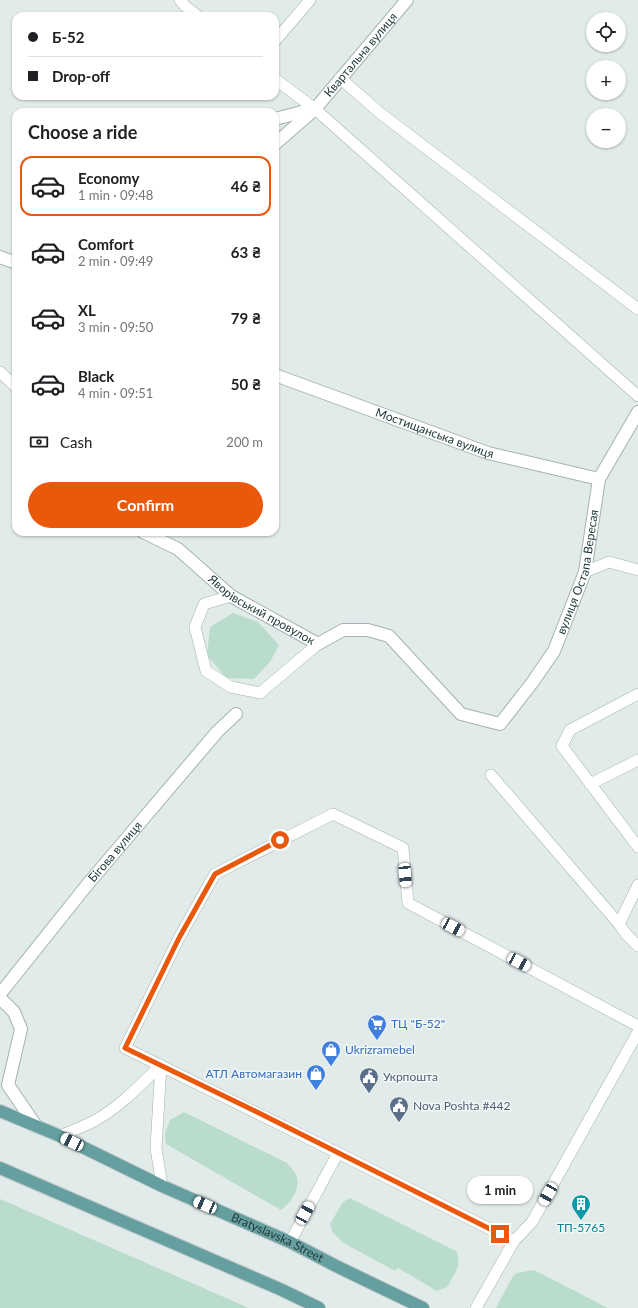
<!DOCTYPE html>
<meta charset="utf-8">
<style>
:root{--surface:#fff;--page:#f6f6f6;--text:#202124;--muted:#757577;--line:#e0e0e0;--accent:#ea580c}
body{margin:0;font-family:Lato,sans-serif;background:var(--page);color:var(--text);height:100vh;display:flex;flex-direction:column;font-size:15px;white-space:nowrap}
*{box-sizing:border-box;margin:0}
p{font-size:13px;color:var(--muted)}
.icon{flex:none;width:22px;height:22px;fill:none;stroke:currentColor;stroke-width:2;stroke-linecap:round;stroke-linejoin:round}
.map{position:relative;flex:1;overflow:hidden}
.drawer{position:absolute;left:12px;top:108px;width:267px;height:428px;display:flex;flex-direction:column;background:var(--surface);border-radius:12px;box-shadow:0 1px 3px #0004}
.drawer>*{flex:none}
.guide{position:absolute;left:12px;top:12px;width:267px;height:88px;border-radius:12px;box-shadow:0 1px 3px #0004;display:grid;align-content:center;height:88px;padding:0 16px;background:var(--surface)}
.tools{position:absolute;left:586px;top:12px;display:grid;gap:8px}
.tools a{display:grid;place-items:center;width:40px;height:40px;border-radius:50%;background:var(--surface);box-shadow:0 1px 3px #0004;font-size:20px}
.end{position:absolute;width:18px;height:18px;margin:-9px;border:5px solid #ea580c;background:#fff;box-shadow:0 0 0 2px #fff}
.from{border-radius:50%}
.bubble{position:absolute;height:28px;border-radius:14px;background:var(--surface);box-shadow:0 1px 3px #0004;font-size:13px;font-weight:700;line-height:28px;text-align:center}
.car{position:absolute;width:12px;height:24px;margin:-12px -6px;border-radius:5px;box-shadow:0 0 3px 1px #0007;background:linear-gradient(#fff 24%,#345 0 40%,#fff 0 76%,#345 0 86%,#fff 0)}
.guide b{display:flex;align-items:center;gap:14px;height:38px;font-size:15px}
.guide b+b{border-top:1px solid var(--line)}
.guide i{width:10px;height:10px;background:var(--text)}
ul{padding:0;list-style:none}
li{display:flex;align-items:center;gap:12px;height:60px;margin:0 8px 6px;padding:0 8px;border:2px solid transparent;border-radius:12px}
li div{flex:1}
li b{display:block;font-size:15px}
li em{font-style:normal;font-weight:700}
li.active{border-color:var(--accent)}
li>.icon{width:36px;height:36px;stroke-width:1.5}
h2{padding:0 16px;font-size:18px;line-height:48px}
.pay{display:flex;align-items:center;gap:10px;height:44px;padding:0 16px;font-size:15px}
.pay p{margin-inline-start:auto}
.button{display:flex;gap:8px;margin-top:auto;padding:8px 16px}
.button a{flex:1;height:46px;border-radius:24px;background:var(--accent);color:#fff;font-size:16px;font-weight:700;line-height:46px;text-align:center}
.map>svg:first-child{display:block}
.green{fill:#badccc}
.lines{fill:none;stroke-linecap:round;stroke-linejoin:round}
.service-casing{stroke:#a4b3b1;stroke-width:12}
.minor-casing{stroke:#a4b3b1;stroke-width:14}
.primary-casing{stroke:#c1c8c8;stroke-width:14}
.service{stroke:#fff;stroke-width:11}
.minor{stroke:#fff;stroke-width:12}
.primary{stroke:#669f9f;stroke-width:12}
.route{stroke:#ea580c;stroke-width:5}
.labels{text-anchor:middle;stroke-width:3;stroke-linejoin:round;paint-order:stroke}
.street-label{font-size:12px;fill:#223b3b;stroke:#f1f8f6}
.shop-label{font-size:12px;fill:#366cbe;stroke:#f1f8f6;text-anchor:start}
.service-label{font-size:12px;fill:#4e5e75;stroke:#f1f8f6;text-anchor:start}
.culture-label{font-size:12px;fill:#0d838f;stroke:#f1f8f6}
</style>
<div class="map">
<svg width="638" height="1308" viewBox="0 0 638 1308">
<rect width="100%" height="100%" fill="#e1ebe9"/>
<path class="green" d="M233 613 258 622 279 645 270 662 254 679 226 678 207 655 210 627Z
M184 1112 287 1163C289 1166 293 1170 295 1173 303 1186 291 1203 281 1210L166 1144 165 1133 170 1120Z
M350 1198 456 1251C463 1266 454 1274 447 1287L437 1291 398 1268 395 1271 342 1242 332 1231 330 1224 343 1202Z
M0 1199 249 1308H0Z
M534 1270 608 1308H496L513 1276 517 1273Z"/>
<g class="lines">
<g class="service-casing">
<path id="service" d="M180 0 185 6 198 16
M275 41 310 0
M340 78 380 113 638 309
M275 79 315 109 638 396
M0 372 16 387
M585 572 609 562 638 570
M231 596 204 604 195 627 206 671 231 687 260 693 318 644
M638 694 570 730 562 746 638 847
M491 775 619 924
M590 784 638 760
M638 885 619 924 626 934 638 946
M60 1136C71 1131 83 1127 94 1121 120 1107 140 1085 161 1065L156 1148 162 1186
M514 1241 338 1153 125 1048 179 938 215 874 333 814 403 848 408 903 638 1026
M290 1242 338 1153
M476 1308 514 1241 532 1222 638 1032"/>
</g>
<g class="minor-casing">
<g id="minor">
<path d="M275 119 313 109"/>
<path id="s1" d="M275 144 315 109 407 0"/>
<path d="M0 257 16 263"/>
<path id="s2" d="M275 375 488 453 599 479"/>
<path id="s3" d="M143 532 178 549 231 596 318 644 343 630H368L389 636 461 714 500 724 532 683 554 651 585 572 599 479 638 412"/>
<path id="s4" d="M0 994 87 885 217 732 236 714"/>
<path d="M0 998 14 1012 21 1029 8 1085 36 1126"/>
</g>
</g>
<g class="primary-casing">
<g id="primary">
<path id="s5" d="M0 1111 60 1136 162 1186 290 1242 338 1267 423 1308"/>
<path d="M0 1168 282 1290 319 1308"/>
</g>
</g>
<use href="#service" class="service"/>
<use href="#minor" class="minor"/>
<use href="#primary" class="primary"/>
</g>
<g class="lines">
<path class="route" d="M280 840 215 874 179 938 125 1048 257 1112 500 1234"/>
</g>
<defs>
<g id="supermarket-pin" transform="scale(1)"><path d="M0 17L-7.5 6A9.5 9.5 0 1 1 7.5 6Z" fill="#3f7fe0" stroke="#f1f8f6"/><path d="M-6-5.5h2.5l.6 2H6L4.5 2H-2.5L-4.4-4H-6ZM-1.5 3.2a1.3 1.3 0 1 0 .1 0ZM3 3.2a1.3 1.3 0 1 0 .1 0Z" fill="#fff"/></g>
<g id="shop-pin" transform="scale(1)"><path d="M0 17L-7.5 6A9.5 9.5 0 1 1 7.5 6Z" fill="#3f7fe0" stroke="#f1f8f6"/><path d="M-5-2.5h2.3a2.7 3.5 0 0 1 5.4 0H5L5.5 6h-11ZM-1.5-2.5h3a1.5 2.3 0 0 0-3 0Z" fill="#fff"/></g>
<g id="civic-pin" transform="scale(1)"><path d="M0 17L-7.5 6A9.5 9.5 0 1 1 7.5 6Z" fill="#5c6f8a" stroke="#f1f8f6"/><path d="M-.6-6.5H3V-4.5H.6V-3L4-1V1h2V6H-6V1h2V-1L-.6-3ZM-1.2 2.5V6h2.4V2.5Z" fill="#fff"/></g>
<g id="building-pin" transform="scale(1)"><path d="M0 17L-7.5 6A9.5 9.5 0 1 1 7.5 6Z" fill="#0f9aa8" stroke="#f1f8f6"/><path d="M-4-6H4V6H1V3H-1V6H-4ZM-2.5-4.3h1.7v1.8h-1.7ZM.8-4.3h1.7v1.8H.8ZM-2.5-1h1.7V.8h-1.7ZM.8-1h1.7V.8H.8Z" fill="#fff"/></g>
</defs>
<g fill-rule="evenodd">
<use href="#supermarket-pin" x="377" y="1024"/>
<use href="#shop-pin" x="331" y="1050"/>
<use href="#shop-pin" x="316" y="1074"/>
<use href="#civic-pin" x="369" y="1077"/>
<use href="#civic-pin" x="399" y="1106"/>
<use href="#building-pin" x="581" y="1204"/>
</g>
<g class="labels">
<g class="street-label">
<text dy="4" stroke="none"><textPath href="#s1" startOffset="124">Квартальна вулиця</textPath></text>
<text dy="4" stroke="none"><textPath href="#s2" startOffset="170">Мостищанська вулиця</textPath></text>
<text dy="4" stroke="none"><textPath href="#s3" startOffset="605">вулиця Остапа Вересая</textPath></text>
<text dy="4" stroke="none"><textPath href="#s3" startOffset="143">Яворівський провулок</textPath></text>
<text dy="4" stroke="none"><textPath href="#s4" startOffset="183">Бігова вулиця</textPath></text>
<text dy="4" stroke="none"><textPath href="#s5" startOffset="305">Bratyslavska Street</textPath></text>
</g>
<g class="shop-label">
<text x="391" y="1028">ТЦ "Б-52"</text>
<text x="345" y="1054">Ukrizramebel</text>
<text x="302" y="1078" text-anchor="end">АТЛ Автомагазин</text>
</g>
<g class="service-label">
<text x="383" y="1081">Укрпошта</text>
<text x="413" y="1110">Nova Poshta #442</text>
</g>
<g class="culture-label">
<text x="581" y="1232">ТП-5765</text>
</g>
</g>
</svg>
<div class="tools">
<a><svg class="icon" aria-label="locate" viewBox="0 0 24 24"><circle cx="12" cy="12" r="6"/><path d="M12 2v4M12 18v4M2 12h4M18 12h4"/></svg></a>
<a>+</a>
<a>−</a>
</div>
<i class="end from" style="left:280px;top:840px"></i>
<i class="end" style="left:500px;top:1234px"></i>
<div class="bubble" style="left:467px;top:1176px;width:66px">1 min</div>
<i class="car" style="left:405px;top:875px;rotate:175deg"></i>
<i class="car" style="left:453px;top:927px;rotate:118deg"></i>
<i class="car" style="left:519px;top:962px;rotate:118deg"></i>
<i class="car" style="left:72px;top:1142px;rotate:296deg"></i>
<i class="car" style="left:548px;top:1194px;rotate:210deg"></i>
<i class="car" style="left:205px;top:1205px;rotate:293deg"></i>
<i class="car" style="left:305px;top:1213px;rotate:29deg"></i>
<div class="guide">
<b><i class="from"></i>Б-52</b>
<b><i></i>Drop-off</b>
</div>
<section class="drawer">
<h2>Choose a ride</h2>
<ul>
<li class="active"><svg class="icon" aria-label="car" viewBox="0 0 24 24"><path d="M5 17H2v-5l4-1 3-4h7l3 4 3 1v5h-3M9 17h6M6 11h13"/><circle cx="7" cy="17" r="2"/><circle cx="17" cy="17" r="2"/></svg><div><b>Economy</b><p>1 min · 09:48</p></div><em>46 ₴</em></li>
<li><svg class="icon" aria-label="car" viewBox="0 0 24 24"><path d="M5 17H2v-5l4-1 3-4h7l3 4 3 1v5h-3M9 17h6M6 11h13"/><circle cx="7" cy="17" r="2"/><circle cx="17" cy="17" r="2"/></svg><div><b>Comfort</b><p>2 min · 09:49</p></div><em>63 ₴</em></li>
<li><svg class="icon" aria-label="car" viewBox="0 0 24 24"><path d="M5 17H2v-5l4-1 3-4h7l3 4 3 1v5h-3M9 17h6M6 11h13"/><circle cx="7" cy="17" r="2"/><circle cx="17" cy="17" r="2"/></svg><div><b>XL</b><p>3 min · 09:50</p></div><em>79 ₴</em></li>
<li><svg class="icon" aria-label="car" viewBox="0 0 24 24"><path d="M5 17H2v-5l4-1 3-4h7l3 4 3 1v5h-3M9 17h6M6 11h13"/><circle cx="7" cy="17" r="2"/><circle cx="17" cy="17" r="2"/></svg><div><b>Black</b><p>4 min · 09:51</p></div><em>50 ₴</em></li>
</ul>
<div class="pay"><svg class="icon" aria-label="cash" viewBox="0 0 24 24"><path d="M3 7h18v10H3z"/><circle cx="12" cy="12" r="2"/></svg>Cash<p>200 m</p></div>
<div class="button"><a>Confirm</a></div>
</section>
</div>
